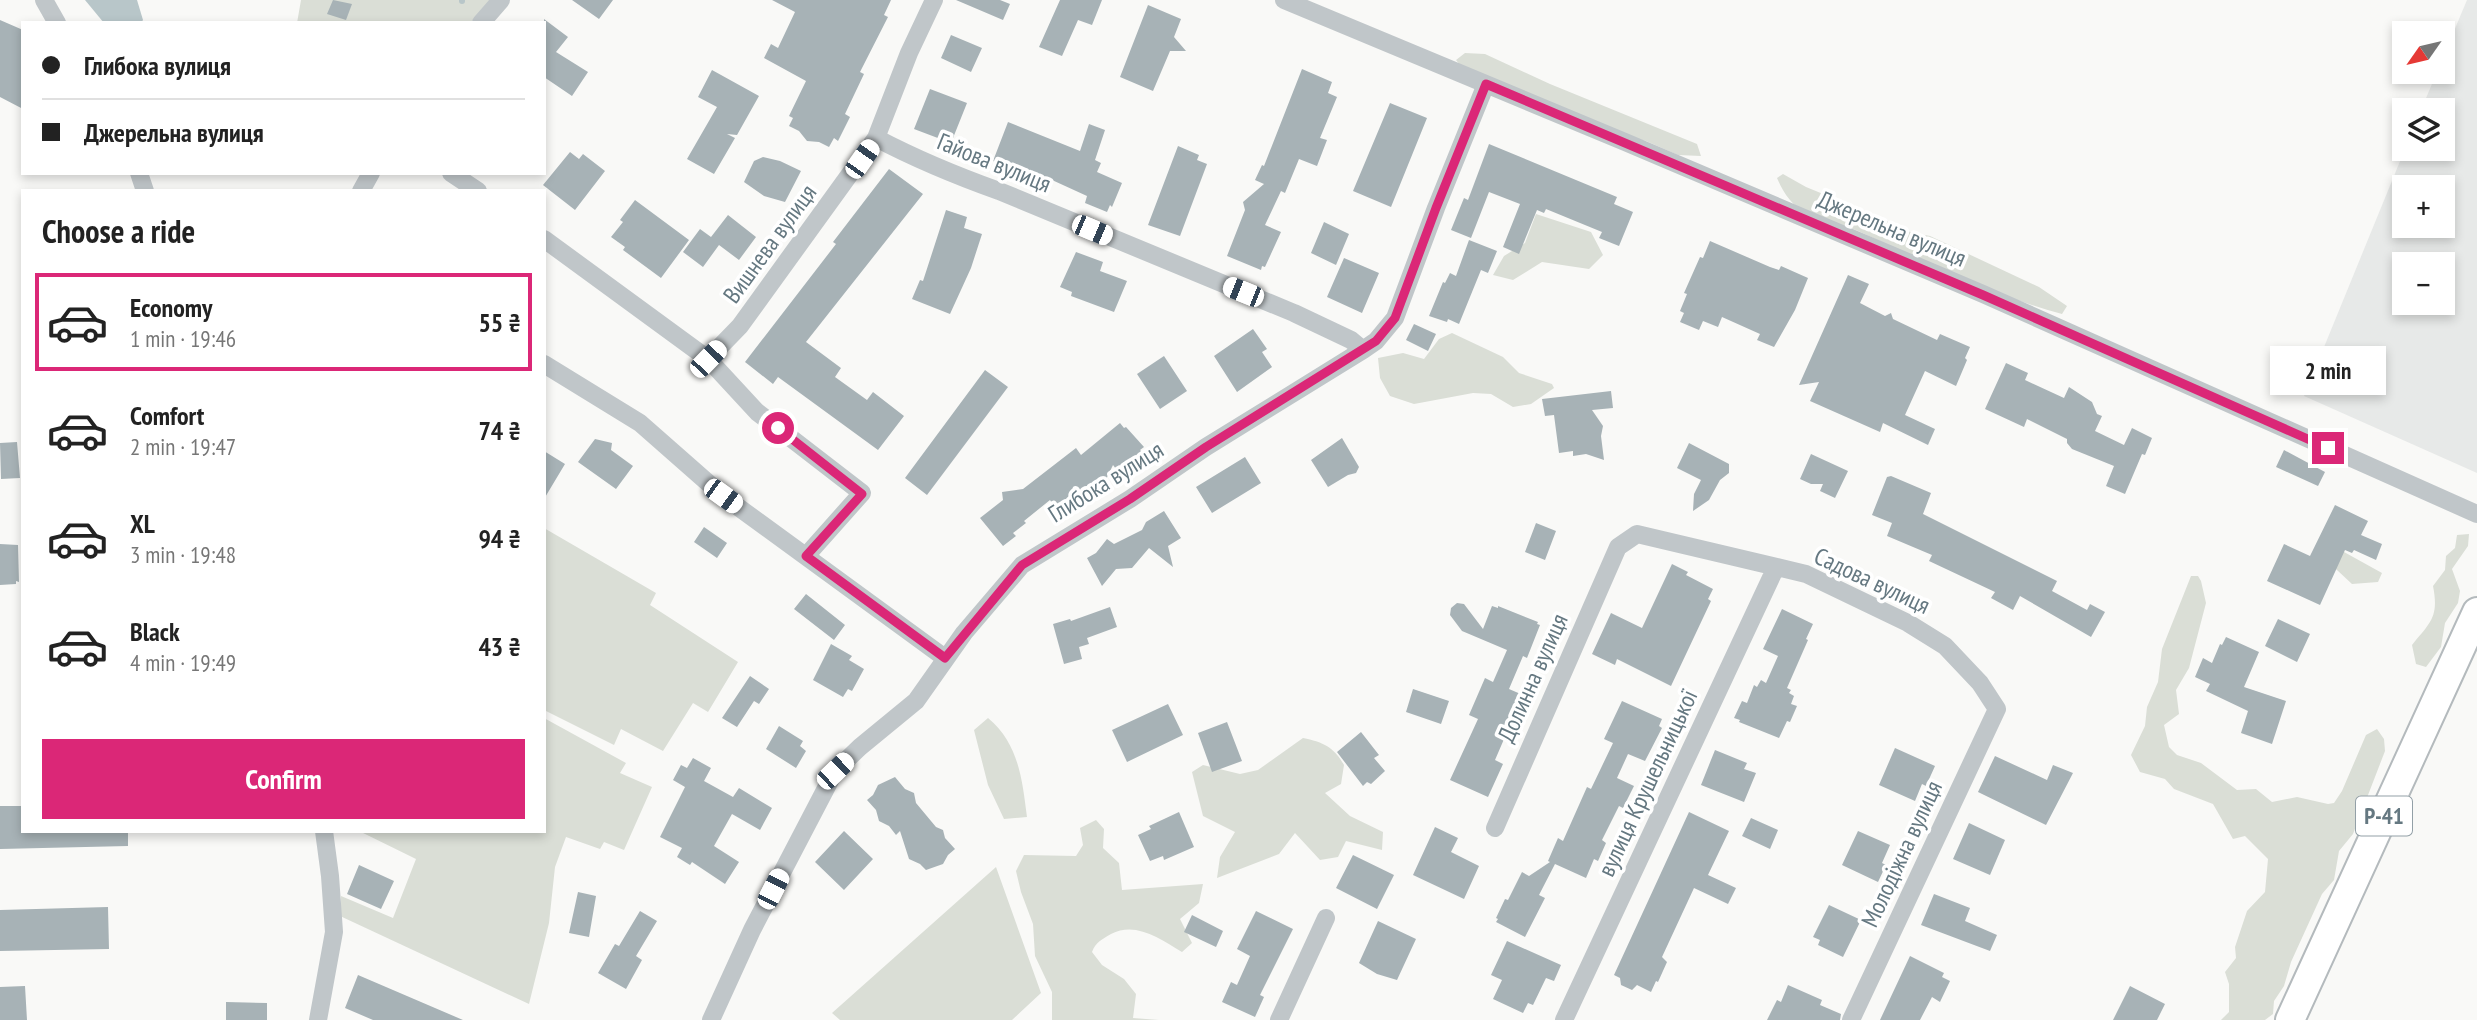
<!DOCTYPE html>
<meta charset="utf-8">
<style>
:root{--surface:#fff;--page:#f2f2f2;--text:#222;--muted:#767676;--line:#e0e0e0;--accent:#db2777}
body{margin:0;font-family:"PT Sans Narrow",sans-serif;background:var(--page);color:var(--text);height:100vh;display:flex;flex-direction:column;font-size:26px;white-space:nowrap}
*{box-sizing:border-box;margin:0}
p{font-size:23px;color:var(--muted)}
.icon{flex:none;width:38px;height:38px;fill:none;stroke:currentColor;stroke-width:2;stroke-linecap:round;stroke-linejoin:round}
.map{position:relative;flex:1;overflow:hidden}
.details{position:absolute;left:21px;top:189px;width:525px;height:644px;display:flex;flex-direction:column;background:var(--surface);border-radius:0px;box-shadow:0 4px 10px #0003}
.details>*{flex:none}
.top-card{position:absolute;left:21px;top:21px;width:525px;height:154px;border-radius:0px;box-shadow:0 4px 10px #0003;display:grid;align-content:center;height:154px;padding:0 21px;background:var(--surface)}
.needle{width:46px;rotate:236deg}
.tools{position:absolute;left:2392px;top:21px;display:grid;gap:14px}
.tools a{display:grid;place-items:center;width:63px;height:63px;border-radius:0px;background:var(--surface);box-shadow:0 4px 10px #0003;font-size:35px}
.end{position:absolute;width:32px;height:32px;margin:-16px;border:9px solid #db2777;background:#fff;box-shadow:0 0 0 4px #fff}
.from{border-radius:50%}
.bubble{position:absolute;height:49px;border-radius:0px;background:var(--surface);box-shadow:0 4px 10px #0003;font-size:23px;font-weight:800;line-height:49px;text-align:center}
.car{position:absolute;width:21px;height:42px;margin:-21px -10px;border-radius:9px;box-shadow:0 0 5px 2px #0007;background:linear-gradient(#fff 24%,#345 0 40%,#fff 0 76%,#345 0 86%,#fff 0)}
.top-card b{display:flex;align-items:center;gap:24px;height:66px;font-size:26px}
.top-card b+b{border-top:2px solid var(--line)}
.top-card i{width:18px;height:18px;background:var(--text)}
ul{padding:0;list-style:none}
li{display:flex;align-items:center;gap:21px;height:98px;margin:0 14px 10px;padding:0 7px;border:4px solid transparent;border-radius:0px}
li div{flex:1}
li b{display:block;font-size:26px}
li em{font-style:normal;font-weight:800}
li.active{border-color:var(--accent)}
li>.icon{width:63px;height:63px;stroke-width:1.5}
h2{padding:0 21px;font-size:32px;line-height:84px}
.primary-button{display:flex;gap:14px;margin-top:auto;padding:14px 21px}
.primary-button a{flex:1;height:80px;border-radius:0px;background:var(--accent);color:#fff;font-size:28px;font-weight:800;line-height:80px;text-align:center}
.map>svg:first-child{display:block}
.built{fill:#e7e9e8;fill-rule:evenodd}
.green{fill:#daded6}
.water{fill:#b8c6c9}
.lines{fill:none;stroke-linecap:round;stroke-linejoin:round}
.stream{stroke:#b8c6c9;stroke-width:6}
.building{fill:#a7b2b6}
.primary-casing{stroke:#b4babd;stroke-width:32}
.minor{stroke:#c0c6c9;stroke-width:18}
.primary{stroke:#fff;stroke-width:28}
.route{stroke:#db2777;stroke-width:9}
.labels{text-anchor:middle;stroke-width:7;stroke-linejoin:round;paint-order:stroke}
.shield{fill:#fff;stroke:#93a0a7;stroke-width:2}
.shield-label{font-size:23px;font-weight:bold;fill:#657881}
.street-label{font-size:24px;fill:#657881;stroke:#fff}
</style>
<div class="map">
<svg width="2477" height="1020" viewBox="0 0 2477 1020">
<rect width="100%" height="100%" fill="#f9f9f7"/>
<path class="built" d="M2467 0H2477V473L2304 396 2405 149H2443V110H2421L2437 72H2443V57ZM2404 187H2443V226H2404ZM2404 264H2443V303H2404Z"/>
<path class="green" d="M301 0H492L470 23H297Z
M1465 53 1485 54 1550 84 1697 144 1701 156 1678 155 1646 141 1593 128 1467 74 1456 60Z
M1783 174 1806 187 1877 216 1906 231 1930 236 2039 287 2067 306 2062 314C1991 295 1925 261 1858 231 1842 224 1823 222 1808 214 1792 206 1784 194 1777 178Z
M1536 214 1591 232 1603 255 1589 269 1542 262 1513 280 1493 275 1504 256 1525 243Z
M1452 333 1503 357 1519 373 1552 384 1554 388 1531 404 1513 407 1491 394 1473 393 1414 404 1390 396 1380 378 1378 358 1403 353 1424 359 1439 339Z
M544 528 656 593 650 605 738 662 708 712 693 703 663 751 621 729 614 745 544 710Z
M2469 534 2468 546 2452 569 2460 591 2458 603 2445 623 2441 647 2426 667 2416 664 2412 645C2431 622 2439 617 2433 586L2445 570 2446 556 2455 548 2457 535Z
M2335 547 2382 573 2378 582 2352 584 2323 557Z
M2191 576H2198L2201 581 2206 603 2189 668 2176 690 2179 714 2164 725 2169 747 2177 755 2201 763 2237 790 2256 789 2272 802 2297 797 2328 804 2334 803 2342 791 2366 735 2377 729 2384 739 2385 751 2353 834 2339 851 2334 880 2322 894 2291 962 2284 986 2274 1001 2273 1014 2265 1020H2221L2229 1012V984L2225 972 2236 958 2235 947 2247 911 2265 892 2268 859 2245 836 2233 839 2213 804 2174 789 2165 779 2140 772 2131 755 2145 726 2147 707 2158 682 2162 649Z
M544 718 626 763 620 773 652 787 624 850 604 842 600 849 566 837 555 867 549 923 529 1004 340 916 341 896 393 918 416 859 359 831H544Z
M988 718C1019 744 1022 779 1027 817L1004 819 988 785 974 730Z
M1303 738C1323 742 1334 747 1344 765L1341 784 1325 793 1350 816 1383 832 1382 850 1346 841 1338 857 1320 860 1295 833 1279 854 1217 878 1220 857 1235 832 1203 816 1192 772 1203 765 1240 774 1258 770Z
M1096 820 1104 829 1103 848 1119 863 1122 890 1203 884 1199 903 1180 919 1192 943 1182 952C1160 939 1136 921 1111 934 1101 940 1096 942 1092 952L1102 965 1124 979 1136 994 1133 1018 1159 1020H1052V992L1035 956 1033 924 1021 892 1016 871 1024 855 1076 856 1083 845 1080 828Z
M996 867 1041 993 1012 1020H840L832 1013Z"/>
<path class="water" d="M85 0H137L143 20 141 23H104Z"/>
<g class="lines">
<path class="stream" d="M462 1V0"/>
</g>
<path class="building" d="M333 0 352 4 346 20 327 14Z
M572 0H613L599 19Z
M772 0H891L884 15 888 17 860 72 864 74 845 114 850 117 838 141 834 138 829 147 819 142 807 141 799 131 789 126 793 118 789 116 806 81 764 58 771 44 778 48 795 12Z
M956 0H1000L1010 4 1003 20Z
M1060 0H1102L1092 25 1078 20 1062 56 1039 47Z
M1148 5 1181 19 1174 37 1186 51H1170L1153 91 1120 77Z
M544 19 568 37 556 52 588 72 572 96 544 77Z
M0 20 23 30V109L0 97Z
M951 35 982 48 971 72 941 58Z
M1302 69 1332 82 1328 93 1337 97 1320 138 1327 140 1317 166 1299 159 1285 193 1281 191 1265 225 1281 232 1265 267 1262 266 1261 270 1227 256 1245 210 1243 202 1264 184 1255 180 1262 165 1264 166Z
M712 70 759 96 737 135 727 134 735 138 714 174 687 159 717 107 698 97Z
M930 89 967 103 951 143 914 129Z
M1390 103 1427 118 1391 207 1353 191Z
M1008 122 1080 151 1089 124 1105 130 1095 160 1101 163 1097 172 1122 183 1112 207 1110 205 1107 212 1085 203 1087 196 1052 180 1050 184 993 161Z
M1489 144 1617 197 1614 204 1633 212 1619 246 1599 238 1602 232 1546 209 1544 213 1537 210 1519 254 1503 247 1520 204 1489 192 1471 238 1451 230 1464 198 1468 200Z
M1178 146 1199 155 1197 160 1207 164 1180 236 1148 225Z
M570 152 579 159 583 154 605 171 575 210 543 185Z
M763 157 780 161 801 171 785 202 764 196 744 182 754 161Z
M889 169 923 194 806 342 841 368 835 377 867 400 873 392 904 416 878 450 778 377 773 384 745 362 836 244 833 242Z
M635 200 689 240 661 278 623 250 625 247 611 237 623 222 620 220Z
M946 210 967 217 964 228 982 234 971 268 950 314 912 299 920 280 923 281Z
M728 215 756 237 739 260 719 245 703 267 683 252 700 229 711 237Z
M1324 222 1349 234 1336 265 1311 253Z
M1469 240 1497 251 1488 273 1481 270 1459 324 1448 319 1447 322 1429 316 1443 282 1445 283 1450 273 1456 276Z
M1710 241 1770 267 1779 270 1781 266 1808 278 1795 310 1774 347 1757 340 1760 334 1722 317 1718 327 1703 321 1699 330 1680 322 1684 313 1680 311 1687 294 1684 293 1700 257 1703 258Z
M1076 252 1103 262 1100 271 1127 281 1114 312 1071 296 1072 292 1060 287Z
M1344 258 1379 273 1362 313 1327 297Z
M1848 275 1869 284 1860 303 1885 316 1891 313 1893 319 1937 340 1940 334 1970 347 1965 358 1967 360 1956 386 1925 371 1905 415 1935 429 1928 445 1883 423 1880 432 1810 401 1819 382 1799 385Z
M1414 324 1436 334 1428 351 1406 340Z
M1253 329 1267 349 1262 352 1272 367 1237 392 1214 356Z
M1164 356 1187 391 1160 409 1137 374Z
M2006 363 2028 373 2025 380 2064 398 2069 387 2092 402 2097 414 2102 416 2095 431 2124 445 2132 428 2152 438 2145 455 2142 454 2125 494 2106 486 2114 466 2072 449 2067 443V439L2027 419 2024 427 1985 409Z
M985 370 1008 387 927 495 905 478Z
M1611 391 1613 408 1592 410 1603 426 1601 436 1604 460 1586 454 1573 456V451L1559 453 1554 415 1545 416 1542 399Z
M1120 423 1124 428 1126 427 1144 447 1140 450 1144 454 1120 474 1113 465 1100 492 1089 496 1087 493 1060 514 1050 500 1024 521 1026 523 1013 533 1016 536 1003 546 980 518 1003 500 1002 492 1023 489 1076 448 1081 455Z
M1342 438 1359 467 1356 473 1348 475 1328 487 1311 460Z
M595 439 612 443 611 450 633 466 616 489 578 462Z
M17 442 20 478 1 479 0 443Z
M1689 443 1729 464V473L1720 480 1709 500 1693 511 1694 494 1701 480 1677 468Z
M2284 450 2325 472 2318 486 2276 467Z
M544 451 565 464 544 499Z
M1811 454 1848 471 1835 498 1820 491 1823 484H1811L1800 479Z
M1245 457 1261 483 1212 513 1196 487Z
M1891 476 1931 493 1923 514 2057 581 2052 591 2087 610 2090 604 2105 612 2091 637 2020 596 2013 610 1991 598 1995 592 1929 561 1932 555 1887 536 1892 523 1872 515 1887 477Z
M2335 505 2368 521 2361 535 2382 544 2376 560 2354 550 2352 553 2345 550 2320 605 2267 581 2284 544 2310 556Z
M1164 511 1181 538 1168 546 1173 567 1149 548 1132 568 1116 569 1102 586 1087 558 1096 553 1107 539 1114 544 1142 530 1146 522Z
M1536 523 1556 531 1545 560 1525 552Z
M704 527 727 543 717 558 694 542Z
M0 544 18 545 19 582 16 581V584L0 585Z
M1672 564 1688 572 1686 575 1713 589 1708 599 1711 601 1671 686 1617 659 1615 665 1592 654 1611 613 1642 628Z
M806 594 845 625 834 640 794 609Z
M1457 603 1464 604 1483 629 1492 606 1498 608V606L1538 622 1537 624 1540 625 1527 658 1523 656 1509 689 1523 695 1495 760 1503 764 1488 797 1450 780 1478 719 1469 715 1485 678 1493 682 1507 650 1462 631 1450 615 1451 608Z
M1110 607 1117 627 1087 638 1089 644 1079 647 1082 659 1064 664 1053 624 1070 619 1071 621Z
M1782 609 1813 624 1806 639 1808 640 1787 688 1791 690 1789 693 1794 696 1791 704 1797 706 1790 722 1787 721 1779 738 1739 722 1740 720 1734 718 1742 701 1747 703 1754 685 1757 687 1761 680 1766 683 1778 656 1763 649Z
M2278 619 2310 634 2297 662 2265 646Z
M2226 637 2259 652 2244 687 2286 701 2272 744 2241 733 2248 711 2206 691 2210 684 2195 677 2203 658 2212 663 2220 644 2222 645Z
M831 644 852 656 849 660 864 669 852 691 848 689 843 697 813 680Z
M750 676 769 689 759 704 754 701 737 727 722 718Z
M1413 689 1449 701 1441 724 1406 712Z
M1622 701 1662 719 1659 726 1662 728 1645 761 1628 754 1617 778 1634 786 1623 808 1619 806 1602 840 1606 843 1598 861 1594 859 1586 878 1555 864 1539 895 1545 898 1525 937 1496 922 1498 919 1496 918 1505 899 1508 900 1522 872 1529 876 1550 862 1548 861 1558 838 1563 841 1587 787 1591 789 1613 743 1604 739Z
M1168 704 1183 735 1127 762 1112 730Z
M1227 722 1242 761 1212 772 1198 733Z
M779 726 803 741 800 746 806 751 796 768 766 749Z
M1361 732 1379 755 1374 758 1385 771 1371 784 1367 782 1363 786 1337 752Z
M1895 748 1935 766 1926 786 1922 784 1915 801 1879 785Z
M1715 750 1747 763 1744 769 1756 773 1744 802 1701 785Z
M1995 756 2047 780 2053 765 2073 773 2046 825 1978 792Z
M693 758 711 768 704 781 733 797 739 788 772 808 760 830 732 814 714 846 739 862 725 884 692 862 690 865 677 857 682 848 660 837 685 787 673 780 681 765 687 768Z
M895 777 905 789 914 793 916 803 936 827 943 830 945 838 955 849 948 855 943 864 926 870 920 864 909 859 900 831 896 835 889 826 879 821 876 810 867 800 873 795 878 785Z
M0 806H23V831H128V846L0 849Z
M1179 812 1194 847 1164 860 1163 856 1150 861 1138 835 1151 829 1149 826Z
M1689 812 1729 831 1708 875 1736 888 1728 904 1694 888 1662 957 1667 962 1658 982 1656 981 1651 992 1637 985 1632 990 1621 985 1620 978 1614 975Z
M1751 818 1778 830 1770 849 1742 836Z
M1969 823 2005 840 1990 875 1953 859Z
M1435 827 1458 838 1451 852 1479 866 1464 899 1413 875Z
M844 831 873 859 844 890 815 862Z
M1858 831 1890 845 1882 863 1886 865 1878 882 1842 865Z
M1353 855 1394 875 1377 909 1336 888Z
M359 865 394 881 381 909 347 894Z
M578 892 596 896 589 937 569 933Z
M1934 894 1970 908 1965 921 1997 935 1990 951 1921 925Z
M1829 905 1861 920 1843 957 1818 945 1820 940 1813 937Z
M108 907 109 949 0 951V910Z
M640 911 657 921 636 956 642 960 626 989 598 973 615 944 619 946Z
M1256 911 1293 929 1260 995 1264 997 1255 1017 1222 1002 1231 982 1237 985 1250 956 1237 949Z
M1192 915 1223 931 1216 947 1184 932Z
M1378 921 1416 939 1397 980 1377 974 1359 963Z
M1507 941 1561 965 1554 981 1546 978 1533 1005 1528 1003 1523 1013 1493 999 1502 980 1491 975Z
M1910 956 1944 973 1942 977 1950 981 1940 1002 1932 997 1920 1020H1880Z
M358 975 463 1020H373L345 1008Z
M1788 985 1822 1000 1820 1005 1841 1014 1840 1020H1767L1777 1000 1781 1002Z
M25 986 27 1020H0V987Z
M2130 986 2165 1004 2157 1020H2113Z
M226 1002 267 1003V1020H226Z"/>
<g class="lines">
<g class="primary-casing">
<path id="primary" d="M2290 1020 2477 612"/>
</g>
<path class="minor" d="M44 0 57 23
M1284 0 1625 142 1983 294 2477 514
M481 23 501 0
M876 138C916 159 957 176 999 191L1294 313 1351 340 1363 350
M139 173 145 191
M451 173 478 191
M361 191 371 173
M544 239 708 359 757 412 862 493 806 556
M708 359 740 326 876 138 909 53 934 0
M544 364 640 423 723 496 945 658
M1495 828 1618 547 1637 534 1806 574 1908 623 1945 646 1980 683 1997 709 1851 1020
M318 1020 334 932 330 876 324 831
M711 1020 752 930 835 771 860 747 916 701 964 633 1022 565 1130 499 1206 447 1363 350 1376 341 1395 318 1436 208 1486 84
M1279 1020 1326 918
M1564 1020 1776 567"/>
<use href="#primary" class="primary"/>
</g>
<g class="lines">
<path class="route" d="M778 428 862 494 806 556 945 658 1022 565 1130 499 1206 447 1376 341 1395 318 1436 208 1486 84 1983 295 2328 448"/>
</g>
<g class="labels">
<rect class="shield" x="2356" y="796.5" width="56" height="39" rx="5"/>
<g class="shield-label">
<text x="2384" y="824">Р-41</text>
</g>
<g class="street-label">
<text transform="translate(994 163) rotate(22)" y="8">Гайова вулиця</text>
<text transform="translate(1892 229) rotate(23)" y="8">Джерельна вулиця</text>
<text transform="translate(770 244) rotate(-54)" y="8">Вишнева вулиця</text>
<text transform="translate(1106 482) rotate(-32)" y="8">Глибока вулиця</text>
<text transform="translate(1872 581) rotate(25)" y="8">Садова вулиця</text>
<text transform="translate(1533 678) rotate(-66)" y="8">Долинна вулиця</text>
<text transform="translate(1648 783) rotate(-65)" y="8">вулиця Крушельницької</text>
<text transform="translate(1902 854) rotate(-65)" y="8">Молодіжна вулиця</text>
</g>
</g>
</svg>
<div class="tools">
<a><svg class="needle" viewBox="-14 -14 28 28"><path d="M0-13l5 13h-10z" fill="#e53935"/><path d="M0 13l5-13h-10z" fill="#767676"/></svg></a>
<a><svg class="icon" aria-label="layers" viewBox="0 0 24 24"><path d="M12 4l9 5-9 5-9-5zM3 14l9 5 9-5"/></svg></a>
<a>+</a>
<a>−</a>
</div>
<i class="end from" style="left:778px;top:428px"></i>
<i class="end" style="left:2328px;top:448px"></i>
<div class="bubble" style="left:2270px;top:346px;width:116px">2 min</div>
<i class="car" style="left:862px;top:159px;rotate:35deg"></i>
<i class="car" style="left:1092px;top:230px;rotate:113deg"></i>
<i class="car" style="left:1243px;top:292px;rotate:292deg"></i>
<i class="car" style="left:708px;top:359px;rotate:44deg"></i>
<i class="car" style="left:723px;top:496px;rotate:126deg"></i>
<i class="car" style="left:835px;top:771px;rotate:46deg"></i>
<i class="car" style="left:773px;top:889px;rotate:27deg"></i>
<div class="top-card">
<b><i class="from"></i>Глибока вулиця</b>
<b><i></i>Джерельна вулиця</b>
</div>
<section class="details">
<h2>Choose a ride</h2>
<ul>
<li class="active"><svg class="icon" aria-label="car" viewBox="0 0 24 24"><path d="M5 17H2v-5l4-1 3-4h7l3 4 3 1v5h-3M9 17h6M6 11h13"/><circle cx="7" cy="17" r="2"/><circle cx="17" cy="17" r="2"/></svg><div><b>Economy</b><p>1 min · 19:46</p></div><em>55 ₴</em></li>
<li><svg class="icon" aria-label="car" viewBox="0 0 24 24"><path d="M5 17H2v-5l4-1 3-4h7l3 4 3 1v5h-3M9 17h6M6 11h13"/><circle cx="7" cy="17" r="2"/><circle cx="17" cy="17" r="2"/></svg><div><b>Comfort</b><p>2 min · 19:47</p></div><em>74 ₴</em></li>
<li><svg class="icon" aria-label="car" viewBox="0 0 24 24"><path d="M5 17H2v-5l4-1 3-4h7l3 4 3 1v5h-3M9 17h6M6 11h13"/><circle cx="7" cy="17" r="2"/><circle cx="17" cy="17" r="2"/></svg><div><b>XL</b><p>3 min · 19:48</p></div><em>94 ₴</em></li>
<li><svg class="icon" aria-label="car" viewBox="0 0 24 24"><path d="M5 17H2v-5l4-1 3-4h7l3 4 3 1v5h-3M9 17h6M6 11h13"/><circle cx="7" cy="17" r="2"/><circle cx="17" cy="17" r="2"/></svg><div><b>Black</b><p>4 min · 19:49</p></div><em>43 ₴</em></li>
</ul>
<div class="primary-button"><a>Confirm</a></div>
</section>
</div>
